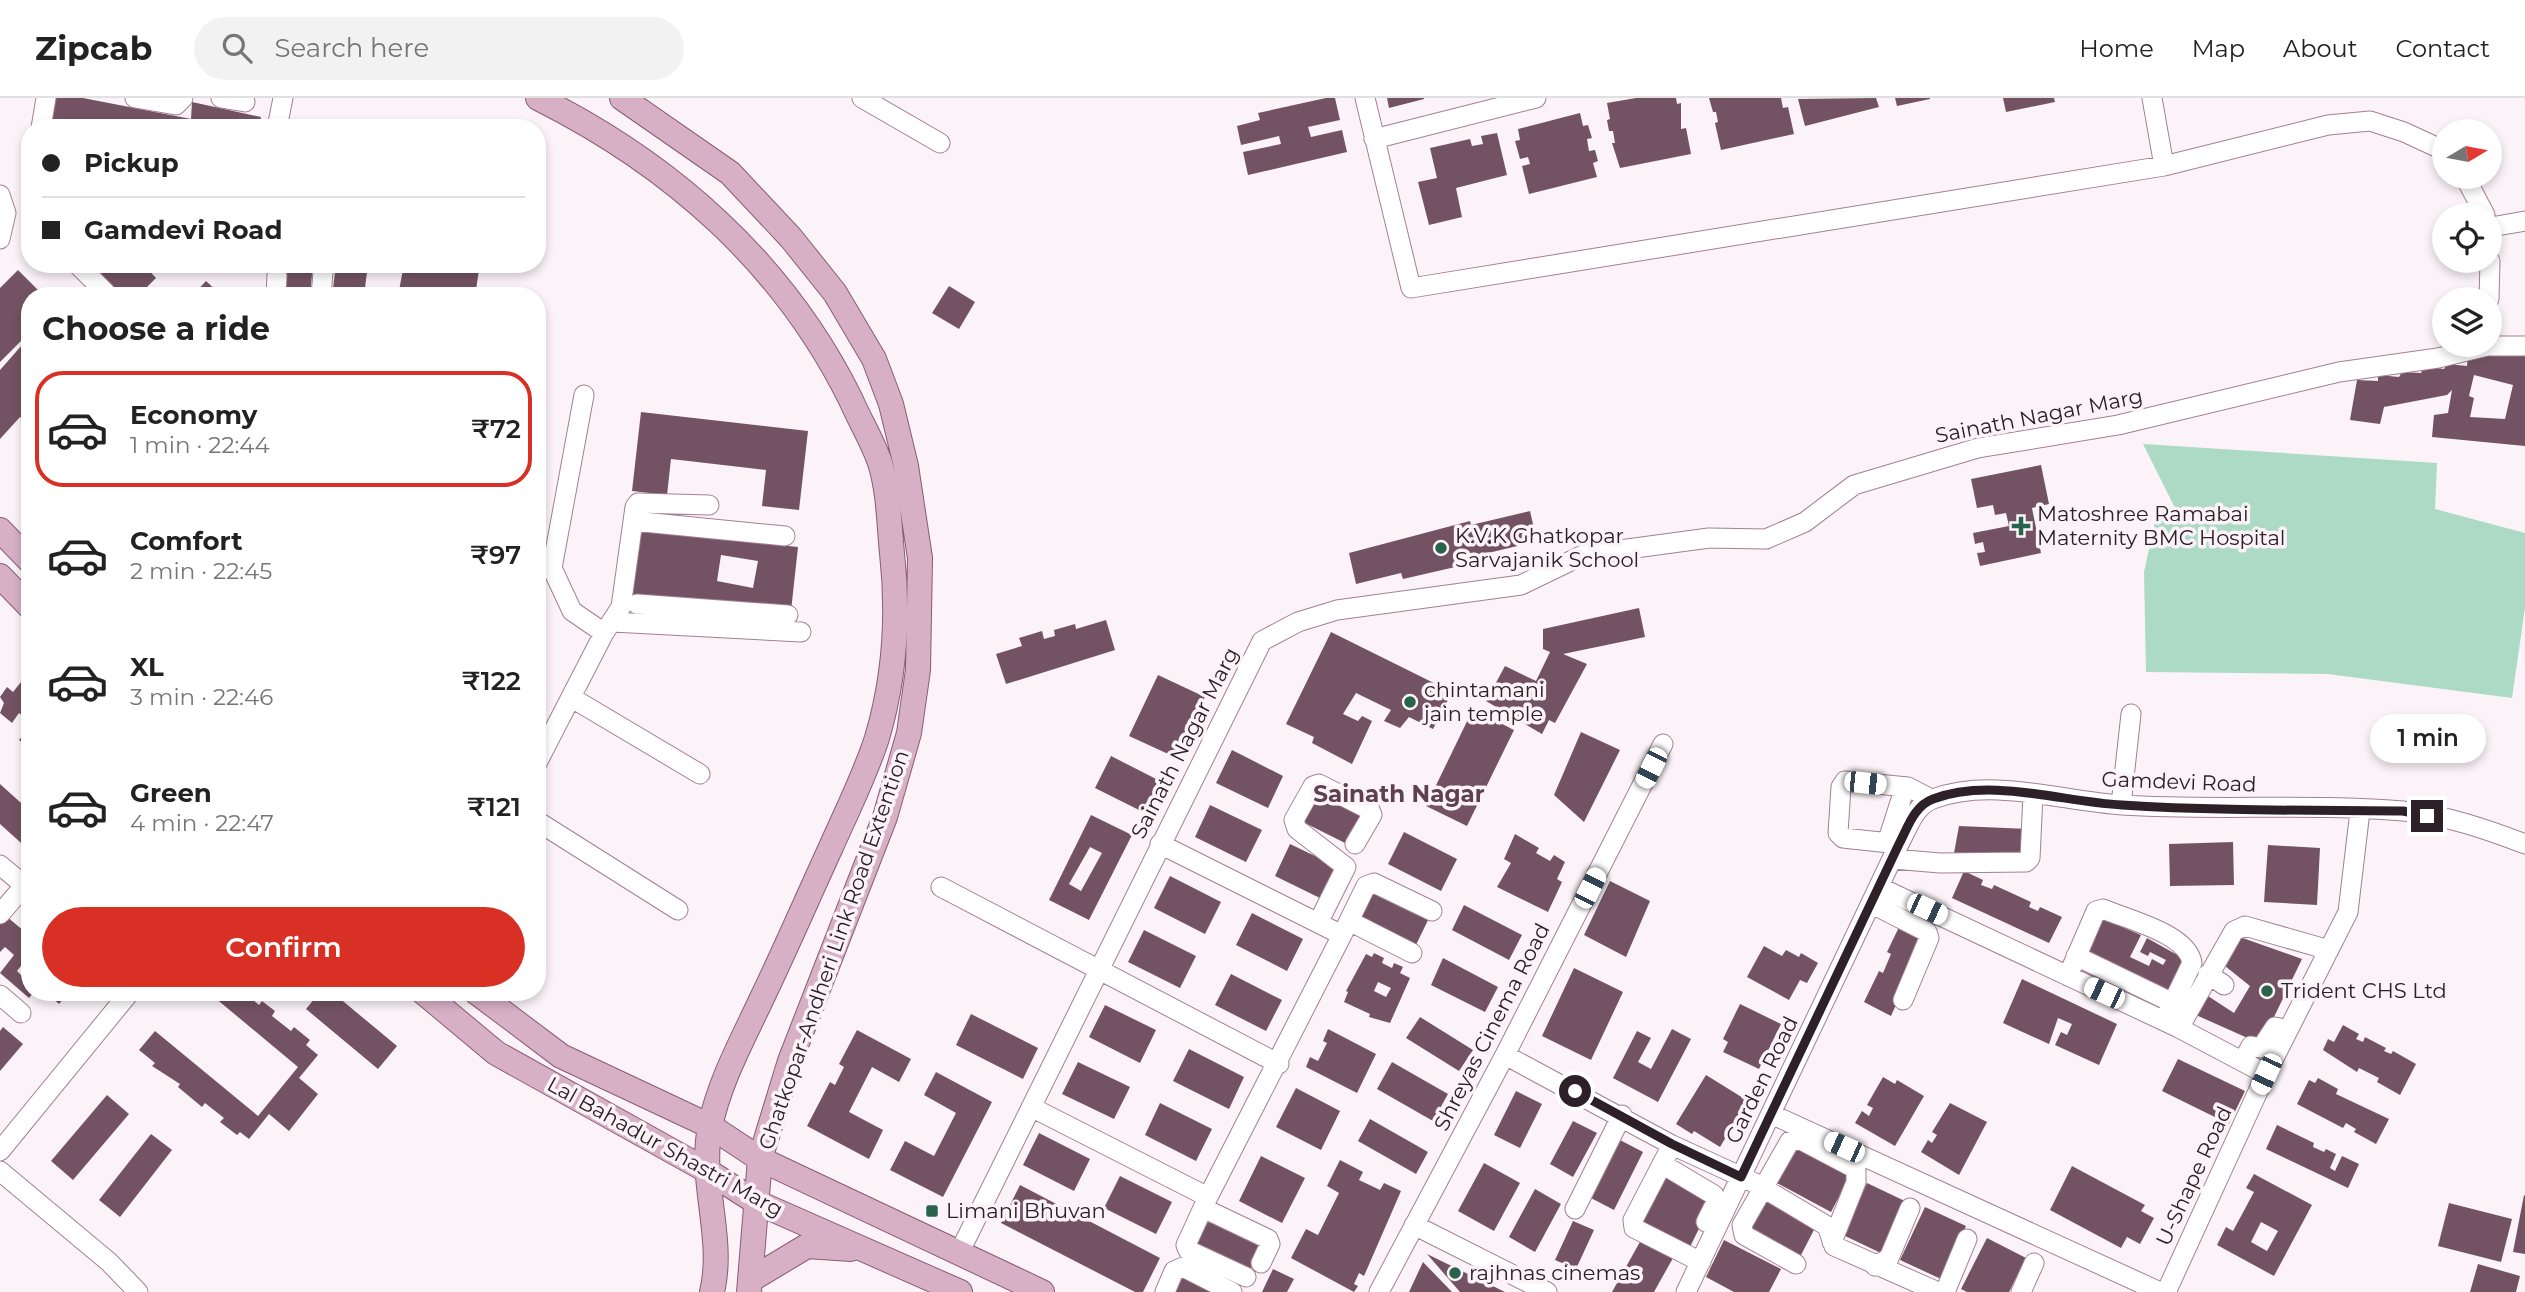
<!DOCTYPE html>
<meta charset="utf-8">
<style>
:root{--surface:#fff;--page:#f2f2f2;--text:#222;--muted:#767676;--line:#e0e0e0;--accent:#d93025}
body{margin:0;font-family:Montserrat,sans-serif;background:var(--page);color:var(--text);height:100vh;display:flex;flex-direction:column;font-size:26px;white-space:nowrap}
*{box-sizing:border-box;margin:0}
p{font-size:23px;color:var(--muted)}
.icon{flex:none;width:38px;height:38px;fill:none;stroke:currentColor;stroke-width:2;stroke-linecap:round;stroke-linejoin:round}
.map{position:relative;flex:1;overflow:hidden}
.details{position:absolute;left:21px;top:189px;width:525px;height:714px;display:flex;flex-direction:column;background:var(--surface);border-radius:28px;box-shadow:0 4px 10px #0003}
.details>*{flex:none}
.banner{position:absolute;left:21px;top:21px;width:525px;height:154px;border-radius:28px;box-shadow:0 4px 10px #0003;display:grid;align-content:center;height:154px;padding:0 21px;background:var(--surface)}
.needle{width:46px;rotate:80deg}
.buttons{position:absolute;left:2432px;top:21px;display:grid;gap:14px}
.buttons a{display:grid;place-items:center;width:70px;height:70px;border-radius:50%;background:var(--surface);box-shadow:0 4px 10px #0003;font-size:35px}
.end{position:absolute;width:32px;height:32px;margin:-16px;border:9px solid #2e2027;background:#fff;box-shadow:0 0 0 4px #fff}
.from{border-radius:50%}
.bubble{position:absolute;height:49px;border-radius:24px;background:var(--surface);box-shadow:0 4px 10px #0003;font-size:23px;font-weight:600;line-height:49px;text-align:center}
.car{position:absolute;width:21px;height:42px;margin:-21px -10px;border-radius:9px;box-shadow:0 0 5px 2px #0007;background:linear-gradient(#fff 24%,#345 0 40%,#fff 0 76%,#345 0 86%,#fff 0)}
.banner b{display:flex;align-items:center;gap:24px;height:66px;font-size:26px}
.banner b+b{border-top:2px solid var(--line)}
.banner i{width:18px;height:18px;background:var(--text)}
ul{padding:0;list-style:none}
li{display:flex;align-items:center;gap:21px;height:116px;margin:0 14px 10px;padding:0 7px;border:4px solid transparent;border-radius:28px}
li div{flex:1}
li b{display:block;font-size:26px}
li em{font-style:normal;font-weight:600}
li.selected{border-color:var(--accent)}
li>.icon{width:63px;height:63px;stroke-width:1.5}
h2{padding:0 21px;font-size:32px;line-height:84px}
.button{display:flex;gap:14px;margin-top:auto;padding:14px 21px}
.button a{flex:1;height:80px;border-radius:42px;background:var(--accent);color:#fff;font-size:28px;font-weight:600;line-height:80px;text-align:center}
header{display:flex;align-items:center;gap:42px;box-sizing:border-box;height:98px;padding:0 35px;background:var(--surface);border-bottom:2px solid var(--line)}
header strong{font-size:33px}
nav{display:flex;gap:38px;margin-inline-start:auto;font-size:24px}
.search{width:490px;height:63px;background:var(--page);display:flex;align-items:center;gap:18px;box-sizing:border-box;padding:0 24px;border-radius:38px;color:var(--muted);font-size:26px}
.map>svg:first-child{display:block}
.green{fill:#addac4}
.building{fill:#735363;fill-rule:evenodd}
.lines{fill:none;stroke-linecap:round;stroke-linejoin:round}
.minor-casing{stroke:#a38092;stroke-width:21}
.major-casing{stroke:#8a5c74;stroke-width:26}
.minor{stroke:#fff;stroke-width:19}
.major{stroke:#d7b0c5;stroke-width:24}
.route{stroke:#2e2027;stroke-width:9}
.poi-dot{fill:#2a634b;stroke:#fbf3f7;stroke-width:2.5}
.labels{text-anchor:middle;stroke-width:7;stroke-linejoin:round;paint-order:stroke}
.street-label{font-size:21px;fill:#2e2027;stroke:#fbf3f7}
.poi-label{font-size:21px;fill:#2e2027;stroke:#fbf3f7;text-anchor:start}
.neighbourhood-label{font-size:23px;font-weight:bold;fill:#5f4050;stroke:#fbf3f7}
</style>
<header>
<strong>Zipcab</strong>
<div class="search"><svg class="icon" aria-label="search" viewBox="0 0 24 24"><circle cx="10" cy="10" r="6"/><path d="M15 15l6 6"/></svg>Search here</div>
<nav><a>Home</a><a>Map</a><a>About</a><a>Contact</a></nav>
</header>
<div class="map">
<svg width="2525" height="1194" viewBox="0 0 2525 1194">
<rect width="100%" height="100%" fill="#fbf3f7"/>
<path class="green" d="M2143 346 2437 365 2435 411 2525 435V510L2512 600 2328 576 2146 574 2144 474 2157 414 2176 412Z"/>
<path class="building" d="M51 0H83L191 21 192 4 261 19 258 30H45Z
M1326 0H1335L1340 22 1308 29 1311 39 1342 32 1347 54 1248 77 1243 54 1281 46 1279 38 1241 47 1237 28 1260 22 1258 15Z
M1387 0H1424V1L1389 10Z
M1636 0H1676L1677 6 1681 5V31L1686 30 1691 56 1620 70 1612 45H1615L1613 33H1609L1607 22 1610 21 1607 5Z
M1709 0H1781L1783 10 1788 9 1794 36 1721 52 1715 25 1718 24 1716 14H1713Z
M1876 0 1879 9 1805 28 1798 1Z
M1895 0H1930V1L1897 8Z
M2003 0H2054L2055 4 2006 14Z
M1580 15 1583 28 1588 27 1592 40 1587 41 1589 53 1595 52 1598 63 1593 65 1597 79 1529 96 1522 68 1530 66 1528 59 1520 61 1515 43 1520 42 1518 31Z
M1497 35 1507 77 1456 90 1462 119 1429 127 1418 84 1437 80 1430 50 1470 41 1472 48 1483 46 1481 38Z
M111 166H143L156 180 138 198H122L101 176Z
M287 166H313L310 198H283Z
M336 166H368L364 198H332Z
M404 166H480L475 198H398Z
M18 172 44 198H30V234L0 264V190Z
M206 183 222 198H192Z
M949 188 975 204 959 231 932 215Z
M30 238V328L20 319 0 341V272Z
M2525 254V348L2432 339 2434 317 2448 315 2452 292 2447 297 2384 309 2380 326 2350 322 2357 282 2378 283V277L2399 279 2402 274 2421 275 2424 268 2444 271 2447 266 2467 268 2468 257ZM2474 277 2513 287 2505 321 2470 319 2474 300 2469 298Z
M641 314 808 333 799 412 762 408 766 372 671 361 667 397 632 393Z
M2041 367 2049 406 2032 410 2041 455 1980 468 1977 455 1985 454 1983 444 1975 446 1973 435 2009 428 2006 415 1995 417 1993 407 1977 410 1971 381Z
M30 369V387L21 378Z
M1530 413 1535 435 1528 437 1530 445 1488 455 1490 461 1403 481 1401 475 1356 486 1349 455 1470 423 1471 427Z
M636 432 798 449 791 513 629 496ZM721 457 758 463 753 490 717 483Z
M1639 510 1645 539 1563 556 1587 566 1555 625 1549 622 1542 636 1486 603 1505 568 1536 583 1550 554 1543 551V531Z
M1106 522 1115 552 1006 586 996 556 1022 548 1019 540 1042 533 1044 541 1055 538 1054 532 1075 526 1076 531Z
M1331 534 1452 594 1433 631 1409 619 1400 630 1384 623 1391 612 1356 595 1343 616 1358 623 1362 618 1372 623 1352 666 1312 645 1314 639 1286 626Z
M1158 577 1205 599 1177 660 1129 638Z
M21 584 30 591V624L19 615 12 625 0 615 4 605 0 599 7 589 13 594Z
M1473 611 1514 632 1467 728 1426 708Z
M30 629V650L19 642Z
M1581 634 1620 652 1584 724 1554 697Z
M1232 652 1283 678 1268 710 1216 685Z
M1111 658 1162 684 1147 716 1095 690Z
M0 686 30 713V753L0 726Z
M1315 690 1366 715 1351 748 1299 722Z
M1210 707 1262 732 1246 764 1195 739Z
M1091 717 1132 737 1089 822 1049 802ZM1090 749 1102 755 1081 793 1069 786Z
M1959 728 2029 731 2025 759 1954 755Z
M1404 734 1457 761 1441 793 1388 766Z
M1515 736 1539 750 1536 755 1550 763 1554 757 1565 764 1557 781 1562 784 1548 814 1497 789 1511 765 1504 761Z
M2233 744 2234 787 2170 788 2169 746Z
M1290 746 1342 771 1326 803 1275 778Z
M2268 747 2320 750 2317 807 2264 804Z
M1964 773 1983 782 1981 787 1992 791 1994 787 2031 804 2029 809 2038 813 2040 809 2062 819 2049 845 1952 800Z
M1170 778 1221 804 1205 836 1154 810Z
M1610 783 1650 803 1626 859 1584 837Z
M1370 788 1430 818 1414 851 1354 821Z
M1464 807 1522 837 1509 862 1452 832Z
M1252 815 1303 841 1287 873 1236 847Z
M6 818 30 838V869L24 864 17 873 23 879 30 870V894H34L29 900 0 875 14 857 5 849 0 854V825Z
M2101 820 2141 837 2130 859 2149 868 2152 861 2163 867 2166 862 2150 854 2148 858 2140 854 2147 840 2190 864 2172 901 2083 856Z
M1900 827 1926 839 1891 918 1864 904 1879 873 1883 875 1891 856 1887 854Z
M1144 832 1196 858 1180 890 1128 864Z
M2237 838 2302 861 2261 946 2196 917 2208 898 2234 915 2250 888 2225 868Z
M1764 848 1782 858 1786 852 1799 859 1801 855 1818 865 1807 885 1800 882 1789 902 1747 879Z
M1374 855 1384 860 1382 865 1392 870 1394 865 1403 869 1400 875 1410 880 1390 925 1369 919 1370 916 1344 904 1348 894 1346 893 1366 856 1372 859ZM1378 884 1391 890 1386 899 1374 893Z
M1443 860 1498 889 1485 914 1431 887Z
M1574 870 1623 894 1591 962 1542 938Z
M1231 876 1282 902 1266 933 1215 907Z
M2022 881 2117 926 2099 967 2055 947 2061 934 2067 937 2072 926 2058 920 2049 946 2003 925Z
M53 894H69L59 906 50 898Z
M208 894H244L259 907 262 903 275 913 272 918 291 933 294 929 310 942 306 947 318 957 299 980 318 996 289 1033 269 1016 249 1041 240 1034 237 1037 220 1024 224 1020 205 1005 202 1009 178 989 180 986 152 968 155 965 139 952 155 933 258 1018 298 969Z
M320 894H332L397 948 378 971 306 911Z
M1740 906 1781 926 1759 971 1723 954 1728 944 1723 941Z
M1105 907 1156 932 1140 965 1089 939Z
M971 916 1038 950 1023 981 956 947Z
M1420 919 1473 952 1459 973 1406 940Z
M2343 927 2359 936 2356 941 2363 944 2365 939 2386 950 2384 953 2391 956 2393 953 2416 966 2400 997 2377 984 2379 980 2359 970 2357 974 2323 952 2328 941 2334 944Z
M3 929 23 946 0 973V933Z
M1328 931 1376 956 1357 995 1306 969 1310 959 1318 963 1327 945 1323 943Z
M1672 931 1691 941 1658 1004 1613 980 1637 933 1651 940 1638 964 1651 971Z
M857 932 911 961 899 984 872 969 849 1014 883 1032 869 1061 807 1028 830 984 835 987 844 969 839 966Z
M1189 951 1244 979 1229 1011 1173 983Z
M2178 961 2245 993 2229 1026 2162 993Z
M1078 964 1130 989 1114 1021 1062 996Z
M1392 964 1448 996 1433 1023 1377 991Z
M936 974 992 1004 943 1099 890 1072 905 1043 934 1058 956 1015 924 997Z
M1706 977 1748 1003 1720 1049 1694 1033 1692 1036 1676 1026Z
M1883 979 1895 986 1897 982 1924 998 1895 1048 1855 1025 1862 1013 1869 1018 1873 1010 1867 1007Z
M2318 980 2338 991 2336 996 2389 1021 2376 1046 2354 1034 2356 1031 2346 1025 2343 1030 2297 1006 2309 982 2315 985Z
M1296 990 1340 1013 1321 1052 1276 1029Z
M1516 993 1542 1006 1520 1050 1494 1037Z
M107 997 129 1016 73 1082 51 1063Z
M1160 1005 1212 1031 1196 1063 1145 1037Z
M1950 1005 1987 1024 1959 1077 1921 1054 1928 1042 1932 1045 1937 1037 1932 1034Z
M1370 1021 1428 1054 1416 1076 1358 1043Z
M1573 1023 1597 1035 1573 1079 1550 1066Z
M2277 1027 2314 1045 2313 1049 2324 1054 2326 1051 2336 1056 2330 1070 2335 1073 2342 1058 2359 1066 2348 1090 2266 1051Z
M1039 1035 1090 1061 1074 1093 1023 1067Z
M151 1036 172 1052 120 1119 99 1102Z
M1618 1041 1643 1054 1614 1112 1589 1099Z
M1796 1044 1852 1074 1831 1114 1775 1084Z
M1261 1058 1305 1080 1282 1125 1239 1103Z
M1340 1062 1363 1074 1359 1082 1380 1092 1384 1085 1401 1093 1364 1178 1359 1175 1354 1186 1358 1188 1354 1194 1291 1160 1306 1131 1318 1137 1339 1095 1327 1088Z
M1484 1065 1520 1085 1494 1133 1458 1113Z
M2072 1068 2145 1107 2141 1113 2154 1120 2140 1146 2127 1139 2121 1150 2050 1112Z
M1668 1075 1713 1102 1689 1151 1638 1124Z
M2254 1076 2312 1107 2274 1178 2217 1147 2226 1129 2233 1133 2254 1094 2246 1090ZM2261 1124 2278 1133 2267 1153 2251 1144Z
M1120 1078 1172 1104 1156 1136 1104 1110Z
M1867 1085 1909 1105 1885 1157 1843 1137Z
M1020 1087 1160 1160 1143 1194H1135L1001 1125Z
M1535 1091 1561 1106 1535 1154 1509 1139Z
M2524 1097 2525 1098V1156L2513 1154Z
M1761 1100 1816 1128 1800 1159 1746 1132Z
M2449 1105 2512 1121 2501 1164 2438 1148Z
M1925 1109 1966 1128 1941 1181 1900 1162Z
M1206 1119 1262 1146 1249 1175 1193 1148Z
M1573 1123 1594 1132 1576 1171 1555 1162Z
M1987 1140 2026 1160 2009 1194H1967L1961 1191Z
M1641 1142 1673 1160 1654 1194H1612Z
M1724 1142 1781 1171 1769 1194H1734L1706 1179Z
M1427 1156 1505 1194H1460Z
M1423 1164 1452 1194H1409Z
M2478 1166 2520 1178 2516 1194H2470Z
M1273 1171 1294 1181 1287 1194H1262Z
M1183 1178 1215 1194H1175Z"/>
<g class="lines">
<g class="minor-casing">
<path id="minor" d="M135 0 176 7 183 0
M221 0 245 4
M862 0 940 45
M1365 0 1411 190 2164 68 2328 27 2370 23 2404 34 2445 53
M2152 0 2164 68
M41 30 46 0
M277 30 283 0
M1374 41 1536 0
M2465 79 2485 117
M0 97 6 115 0 141
M2491 129 2525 123
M77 166 109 198
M276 198 277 177
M321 198 323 174
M2489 201 2490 163
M633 423 785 438
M637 506 692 510V521
M692 510 788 517
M612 524 801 534
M604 535 621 509 635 409 638 405 709 407
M572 600 700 676
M537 665 604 535 572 513 552 470 584 297
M2121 707 2131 616
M537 723 678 812
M1887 745 1905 689
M1899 746 1843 740 1838 735 1841 689 1845 683 1908 689 1931 701
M1893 761 1940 765 2026 764 2030 760 2033 697
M0 767 30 792
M941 789 1279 966
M1879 789 2179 930 2266 976
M1872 806 1927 834 1929 840 1903 902
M0 816 30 781
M1349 823 1412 855
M1318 825 1346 769 1297 731 1294 722 1313 688 1319 686 1370 712 1372 717 1355 746
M1342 837 1366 788 1374 785 1432 813
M2076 858 2173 905
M2208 876 2224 887
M2068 878 2096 813 2103 811C2129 822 2188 836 2192 865L2164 923
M0 897 21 915
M2179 930 2234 833 2245 828 2329 852
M1505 957 1672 1047 1755 1085 1827 1128 1834 1148 1938 1194
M2243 963 2251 948 2261 950 2275 929 2288 932
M1031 1009 1208 1099 1342 837 1160 746
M1771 1016 2160 1194 2168 1190 2266 976 2348 814 2360 713
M1672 1047 1633 1122 1634 1130 1701 1164
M0 1053 130 894
M1662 1066 1714 1097 1716 1104 1706 1124
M0 1073 109 1164 138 1194
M1208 1099 1186 1147 1188 1152 1246 1179
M1203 1110 1268 1141 1270 1146 1261 1165
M1575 1111 1622 1017
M1414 1127 1547 1194
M960 1153 1262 543 1298 524 1337 512 1521 487 1583 457 1709 440 1766 441 1805 424 1854 387 1978 350 2118 327 2339 274 2438 260 2487 248H2525
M1796 1166 1744 1137 1742 1127 1790 1043 1799 1041 1856 1071V1084L1832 1144
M1875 1168 1889 1160 1910 1110
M1165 1194 1174 1173 1183 1169 1232 1194
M1379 1194 1505 957 1663 646
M1686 1194 1899 746C1908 730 1914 708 1933 701 1991 679 2061 703 2122 707 2215 713 2310 705 2403 713 2445 717 2486 731 2525 746
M1945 1194 1967 1141
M2021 1194 2034 1165"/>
</g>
<g class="major-casing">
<path id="major" d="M538 0C672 67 784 166 851 302 860 323 873 344 880 365 889 393 889 426 892 455 899 518 895 579 877 640 865 677 847 713 831 749 808 799 786 850 762 900 743 941 719 984 710 1029 699 1084 725 1140 712 1194
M622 0 730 75 791 140 835 195 874 261 891 306 906 368 920 460 918 572 909 635 885 719 790 963 760 1061 749 1194
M0 432 30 463
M0 478 30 509
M423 894 496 955 706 1072 756 1104 960 1194
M476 894 561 958 710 1028 760 1061 1042 1194
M752 1181 807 1148 851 1151"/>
</g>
<use href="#minor" class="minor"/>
<use href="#major" class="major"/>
</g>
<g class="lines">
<path class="route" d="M1575 993 1672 1046 1741 1079 1899 746C1908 729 1914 708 1933 701 1991 679 2062 704 2122 707 2215 713 2310 712 2403 713L2427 718"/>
</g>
<g class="poi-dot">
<path d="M2017.5 417.5h7v7h7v7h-7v7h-7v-7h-7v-7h7z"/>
<circle cx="1441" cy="450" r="7"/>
<circle cx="1410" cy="604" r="7"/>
<circle cx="2267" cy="893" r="7"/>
<rect x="925" y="1106" width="14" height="14" rx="3.5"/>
<circle cx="1455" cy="1175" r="7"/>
</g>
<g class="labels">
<g class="street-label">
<text transform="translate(2039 318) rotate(-11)" y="7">Sainath Nagar Marg</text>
<text transform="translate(1185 645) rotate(-63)" y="7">Sainath Nagar Marg</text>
<text transform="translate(2179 684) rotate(2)" y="7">Gamdevi Road</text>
<text transform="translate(834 852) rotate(-71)" y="7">Ghatkopar-Andheri Link Road Extention</text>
<text transform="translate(1492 929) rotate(-63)" y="7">Shreyas Cinema Road</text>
<text transform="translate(1762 982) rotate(-64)" y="7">Garden Road</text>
<text transform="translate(665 1049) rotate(29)" y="7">Lal Bahadur Shastri Marg</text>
<text transform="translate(2194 1078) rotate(-65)" y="7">U-Shape Road</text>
</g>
<g class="poi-label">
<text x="2037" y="423">Matoshree Ramabai<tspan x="2037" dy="24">Maternity BMC Hospital</tspan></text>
<text x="1455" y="445">K.V.K Ghatkopar<tspan x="1455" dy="24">Sarvajanik School</tspan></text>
<text x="1424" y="599">chintamani<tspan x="1424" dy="24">jain temple</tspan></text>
<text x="2281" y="900">Trident CHS Ltd</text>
<text x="946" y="1120">Limani Bhuvan</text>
<text x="1469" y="1182">rajhnas cinemas</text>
</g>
<g class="neighbourhood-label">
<text x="1399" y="704">Sainath Nagar</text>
</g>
</g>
</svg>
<div class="buttons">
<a><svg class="needle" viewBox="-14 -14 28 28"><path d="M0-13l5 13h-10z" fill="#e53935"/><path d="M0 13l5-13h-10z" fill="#767676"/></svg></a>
<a><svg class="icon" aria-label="locate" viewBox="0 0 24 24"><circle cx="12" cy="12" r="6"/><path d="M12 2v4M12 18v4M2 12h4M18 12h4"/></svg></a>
<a><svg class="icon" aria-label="layers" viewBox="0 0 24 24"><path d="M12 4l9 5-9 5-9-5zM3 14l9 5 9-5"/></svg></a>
</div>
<i class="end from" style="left:1575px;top:993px"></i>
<i class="end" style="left:2427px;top:718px"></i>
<div class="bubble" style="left:2370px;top:616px;width:116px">1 min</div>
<i class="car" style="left:1651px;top:670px;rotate:207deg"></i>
<i class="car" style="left:1865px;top:685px;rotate:96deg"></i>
<i class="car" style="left:1590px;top:790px;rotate:27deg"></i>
<i class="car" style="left:1927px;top:811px;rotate:115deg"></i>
<i class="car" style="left:2104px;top:895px;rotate:295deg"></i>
<i class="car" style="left:2266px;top:976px;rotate:205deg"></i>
<i class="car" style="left:1844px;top:1049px;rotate:294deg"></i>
<div class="banner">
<b><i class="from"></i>Pickup</b>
<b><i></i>Gamdevi Road</b>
</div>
<section class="details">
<h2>Choose a ride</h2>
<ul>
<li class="selected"><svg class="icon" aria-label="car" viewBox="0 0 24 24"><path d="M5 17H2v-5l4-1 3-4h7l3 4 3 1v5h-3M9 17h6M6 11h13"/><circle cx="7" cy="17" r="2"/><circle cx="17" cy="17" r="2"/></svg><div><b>Economy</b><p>1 min · 22:44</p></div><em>₹72</em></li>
<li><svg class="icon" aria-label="car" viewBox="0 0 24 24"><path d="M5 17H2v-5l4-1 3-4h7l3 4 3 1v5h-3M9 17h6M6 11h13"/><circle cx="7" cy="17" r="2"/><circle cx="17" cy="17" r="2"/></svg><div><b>Comfort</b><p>2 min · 22:45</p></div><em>₹97</em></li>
<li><svg class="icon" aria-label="car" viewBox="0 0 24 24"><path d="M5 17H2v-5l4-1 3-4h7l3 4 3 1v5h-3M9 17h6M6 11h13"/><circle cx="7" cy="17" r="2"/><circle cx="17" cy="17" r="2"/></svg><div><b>XL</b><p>3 min · 22:46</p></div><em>₹122</em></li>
<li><svg class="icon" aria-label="car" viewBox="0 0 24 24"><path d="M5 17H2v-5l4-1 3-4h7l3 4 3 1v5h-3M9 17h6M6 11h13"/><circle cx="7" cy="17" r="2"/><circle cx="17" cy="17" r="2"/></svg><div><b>Green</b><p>4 min · 22:47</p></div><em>₹121</em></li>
</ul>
<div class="button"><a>Confirm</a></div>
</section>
</div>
